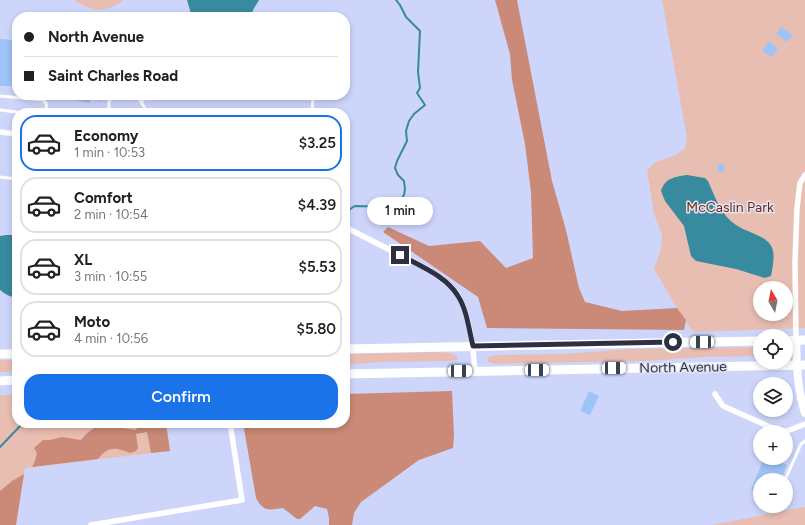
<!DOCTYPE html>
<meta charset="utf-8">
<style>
:root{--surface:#fff;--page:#f6f6f6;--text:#202124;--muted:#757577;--line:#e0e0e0;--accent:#1a73e8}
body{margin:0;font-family:Figtree,sans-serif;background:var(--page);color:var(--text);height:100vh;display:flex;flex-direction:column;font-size:15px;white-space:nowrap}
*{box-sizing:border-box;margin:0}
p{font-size:13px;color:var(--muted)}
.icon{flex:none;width:22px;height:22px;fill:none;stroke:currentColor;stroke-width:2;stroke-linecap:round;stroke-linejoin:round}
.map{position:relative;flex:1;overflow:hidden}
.details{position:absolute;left:12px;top:108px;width:338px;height:320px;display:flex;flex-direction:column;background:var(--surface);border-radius:16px;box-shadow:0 2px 6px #0003}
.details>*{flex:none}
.hud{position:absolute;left:12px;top:12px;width:338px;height:88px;border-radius:16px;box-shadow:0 2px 6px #0003;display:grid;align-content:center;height:88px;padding:0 12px;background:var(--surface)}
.needle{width:26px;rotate:350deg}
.buttons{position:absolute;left:753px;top:281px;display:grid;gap:8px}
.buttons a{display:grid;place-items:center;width:40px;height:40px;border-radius:50%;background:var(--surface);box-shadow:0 2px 6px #0003;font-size:20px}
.end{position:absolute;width:18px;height:18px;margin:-9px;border:5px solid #2d3042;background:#fff;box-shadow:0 0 0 2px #fff}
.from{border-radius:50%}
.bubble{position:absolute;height:28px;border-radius:14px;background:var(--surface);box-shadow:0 2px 6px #0003;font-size:13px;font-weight:600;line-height:28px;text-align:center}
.car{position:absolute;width:12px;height:24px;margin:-12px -6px;border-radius:5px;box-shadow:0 0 3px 1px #0007;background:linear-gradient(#fff 24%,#345 0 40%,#fff 0 76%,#345 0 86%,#fff 0)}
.hud b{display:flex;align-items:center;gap:14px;height:38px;font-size:15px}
.hud b+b{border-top:1px solid var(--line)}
.hud i{width:10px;height:10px;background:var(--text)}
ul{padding:7px 0 0;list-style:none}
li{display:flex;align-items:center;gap:12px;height:56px;margin:0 8px 6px;padding:0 4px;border:2px solid var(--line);border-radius:16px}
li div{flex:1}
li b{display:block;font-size:15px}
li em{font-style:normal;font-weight:600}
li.selected{border-color:var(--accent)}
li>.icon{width:36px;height:36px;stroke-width:1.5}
.action{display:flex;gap:8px;margin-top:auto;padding:8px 12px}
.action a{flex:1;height:46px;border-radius:16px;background:var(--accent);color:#fff;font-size:16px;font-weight:600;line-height:46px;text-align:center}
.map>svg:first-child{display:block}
.green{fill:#e9beb2;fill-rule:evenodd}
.forest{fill:#ca8a77}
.water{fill:#388a9e}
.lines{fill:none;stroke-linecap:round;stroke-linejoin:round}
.stream{stroke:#388a9e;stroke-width:2}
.building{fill:#9ec3f7}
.lane{stroke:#fff;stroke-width:3}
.street{stroke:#fff;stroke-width:5.5}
.secondary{stroke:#fff;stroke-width:8}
.primary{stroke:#fff;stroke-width:9}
.route{stroke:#2d3042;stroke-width:5}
.labels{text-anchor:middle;stroke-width:3;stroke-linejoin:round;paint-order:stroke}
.park-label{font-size:14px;fill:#752810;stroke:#e0e4f7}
.street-label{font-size:14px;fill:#2d3042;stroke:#e0e4f7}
</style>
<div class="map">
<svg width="805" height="525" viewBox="0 0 805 525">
<rect width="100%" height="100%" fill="#ced5fb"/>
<path class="green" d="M75 0H123C109 13 90 12 75 0Z
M662 0H805V328L693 332 677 308 654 269 661 249 662 234 654 214 647 170 656 162 676 155 685 148 687 138ZM760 288H786V314H760Z
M760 347V356L706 357 643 361 497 364 488 362V357L495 355 563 354 629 349Z
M440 352 450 353 457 356V360L450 361 380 362 345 365V354Z
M0 360H17V372H0Z
M0 395H17V423H166L170 451 25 468 16 525H0Z
M805 507V525H712Z"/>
<path class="forest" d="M495 0H517L552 181 566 230 579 288 585 302 622 311 677 308 686 320 684 330 487 328 478 297 383 232 388 227 429 246 480 241 506 268 533 258 531 192 525 144 512 80 510 54Z
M452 391 454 435 453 448 419 460 361 502 354 513 352 525H329V518L327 509 315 506 300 519H297L283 508C269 510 263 512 256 498L243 423H345V394Z
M145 423H166L170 451 151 453 147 432 136 434 138 448 136 451 130 453C116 447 108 446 98 459L32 467 35 461 37 453 34 448 43 440H50L62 437 81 440C102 416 108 427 135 430Z
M24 474 16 525H0V491L12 481Z"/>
<path class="water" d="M187 0H259L253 10 252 17H192Z
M687 175 705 178 708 181C715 197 721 215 736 225 740 228 746 230 750 232 776 242 776 250 771 276L765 278 736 269 696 261 691 256 684 226 665 201 661 191C665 178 674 177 687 175Z
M6 235H17V297C11 298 5 294 0 290V236Z"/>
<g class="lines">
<path class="stream" d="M345 218 350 209 355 206 391 207 398 204 404 195 405 189 404 181 398 175 395 168 397 161 407 141 406 131 409 121 414 114 425 105 417 93 420 88 418 72 420 31 406 17 400 5 396 0
M0 447 23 423"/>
</g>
<path class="building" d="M781 27 793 35 787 42 776 34Z
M14 38H17V89H13V86H0V39L14 40Z
M769 41 778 48 772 57 762 51Z
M57 95H104L102 101 90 99V103L57 97Z
M717 168a4 4 0 1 1 8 0a4 4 0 1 1-8 0Z
M589 391 599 396 590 415 580 411Z
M764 458H770L787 465 781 480H760V493L751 490Z"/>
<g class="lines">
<path class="lane" d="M130 95 139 99 148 113
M0 96 43 100 46 103 47 113
M142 102 146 95
M0 110 25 113
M59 112 71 113
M109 113V102L111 98 119 95
M312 113 313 95
M0 177 17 179
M785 480 801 444 805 441"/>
<path class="street" d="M0 132 17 134
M345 227C361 235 378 244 394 252 415 263 447 276 459 297 470 318 473 347 475 371
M796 340 795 262 797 208 800 183 805 175
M715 394 723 406 779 431H787L805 424
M91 525 242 500 230 423"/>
<path class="secondary" d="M796 340C797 365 797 389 805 413"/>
<path class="primary" d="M786 341 805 340
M345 349 760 341
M0 354H17
M345 374 805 365
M0 381 17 380"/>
</g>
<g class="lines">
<path class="route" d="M400 255C420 266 446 276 458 296 467 310 469 330 473 346L673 342"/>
</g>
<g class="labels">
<g class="park-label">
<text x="730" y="212">McCaslin Park</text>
</g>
<g class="street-label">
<text transform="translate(683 367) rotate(-1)" y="5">North Avenue</text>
</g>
</g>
</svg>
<div class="buttons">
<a><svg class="needle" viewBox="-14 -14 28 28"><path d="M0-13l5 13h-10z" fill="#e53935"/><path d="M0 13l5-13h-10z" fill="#757577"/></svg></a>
<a><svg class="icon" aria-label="locate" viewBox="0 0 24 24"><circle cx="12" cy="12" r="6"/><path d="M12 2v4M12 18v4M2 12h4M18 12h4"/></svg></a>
<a><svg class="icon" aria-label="layers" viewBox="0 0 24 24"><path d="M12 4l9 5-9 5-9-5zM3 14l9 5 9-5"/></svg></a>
<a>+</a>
<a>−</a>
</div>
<i class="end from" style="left:673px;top:342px"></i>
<i class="end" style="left:400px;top:255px"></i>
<div class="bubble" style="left:367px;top:197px;width:66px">1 min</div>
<i class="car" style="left:702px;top:342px;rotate:269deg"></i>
<i class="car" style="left:614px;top:368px;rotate:89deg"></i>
<i class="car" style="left:537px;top:370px;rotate:89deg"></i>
<i class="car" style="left:460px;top:371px;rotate:89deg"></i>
<div class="hud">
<b><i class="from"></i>North Avenue</b>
<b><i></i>Saint Charles Road</b>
</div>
<section class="details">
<ul>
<li class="selected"><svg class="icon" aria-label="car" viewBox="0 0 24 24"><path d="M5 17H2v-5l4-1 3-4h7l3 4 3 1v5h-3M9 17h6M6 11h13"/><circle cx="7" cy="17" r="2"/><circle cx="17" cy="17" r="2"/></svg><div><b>Economy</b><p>1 min · 10:53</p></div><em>$3.25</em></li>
<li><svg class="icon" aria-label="car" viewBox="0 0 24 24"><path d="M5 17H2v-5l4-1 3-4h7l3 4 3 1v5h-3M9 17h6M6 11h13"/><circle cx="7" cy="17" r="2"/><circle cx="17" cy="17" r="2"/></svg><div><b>Comfort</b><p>2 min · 10:54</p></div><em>$4.39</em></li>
<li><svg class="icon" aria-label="car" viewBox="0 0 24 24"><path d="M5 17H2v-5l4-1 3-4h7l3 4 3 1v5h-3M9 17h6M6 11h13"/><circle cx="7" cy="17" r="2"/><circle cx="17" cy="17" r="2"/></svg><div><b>XL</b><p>3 min · 10:55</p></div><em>$5.53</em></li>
<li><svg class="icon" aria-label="car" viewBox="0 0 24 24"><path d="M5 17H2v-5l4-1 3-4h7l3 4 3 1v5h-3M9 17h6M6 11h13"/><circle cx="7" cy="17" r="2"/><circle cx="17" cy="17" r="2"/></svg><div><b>Moto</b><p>4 min · 10:56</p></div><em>$5.80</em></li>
</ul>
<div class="action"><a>Confirm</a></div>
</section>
</div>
